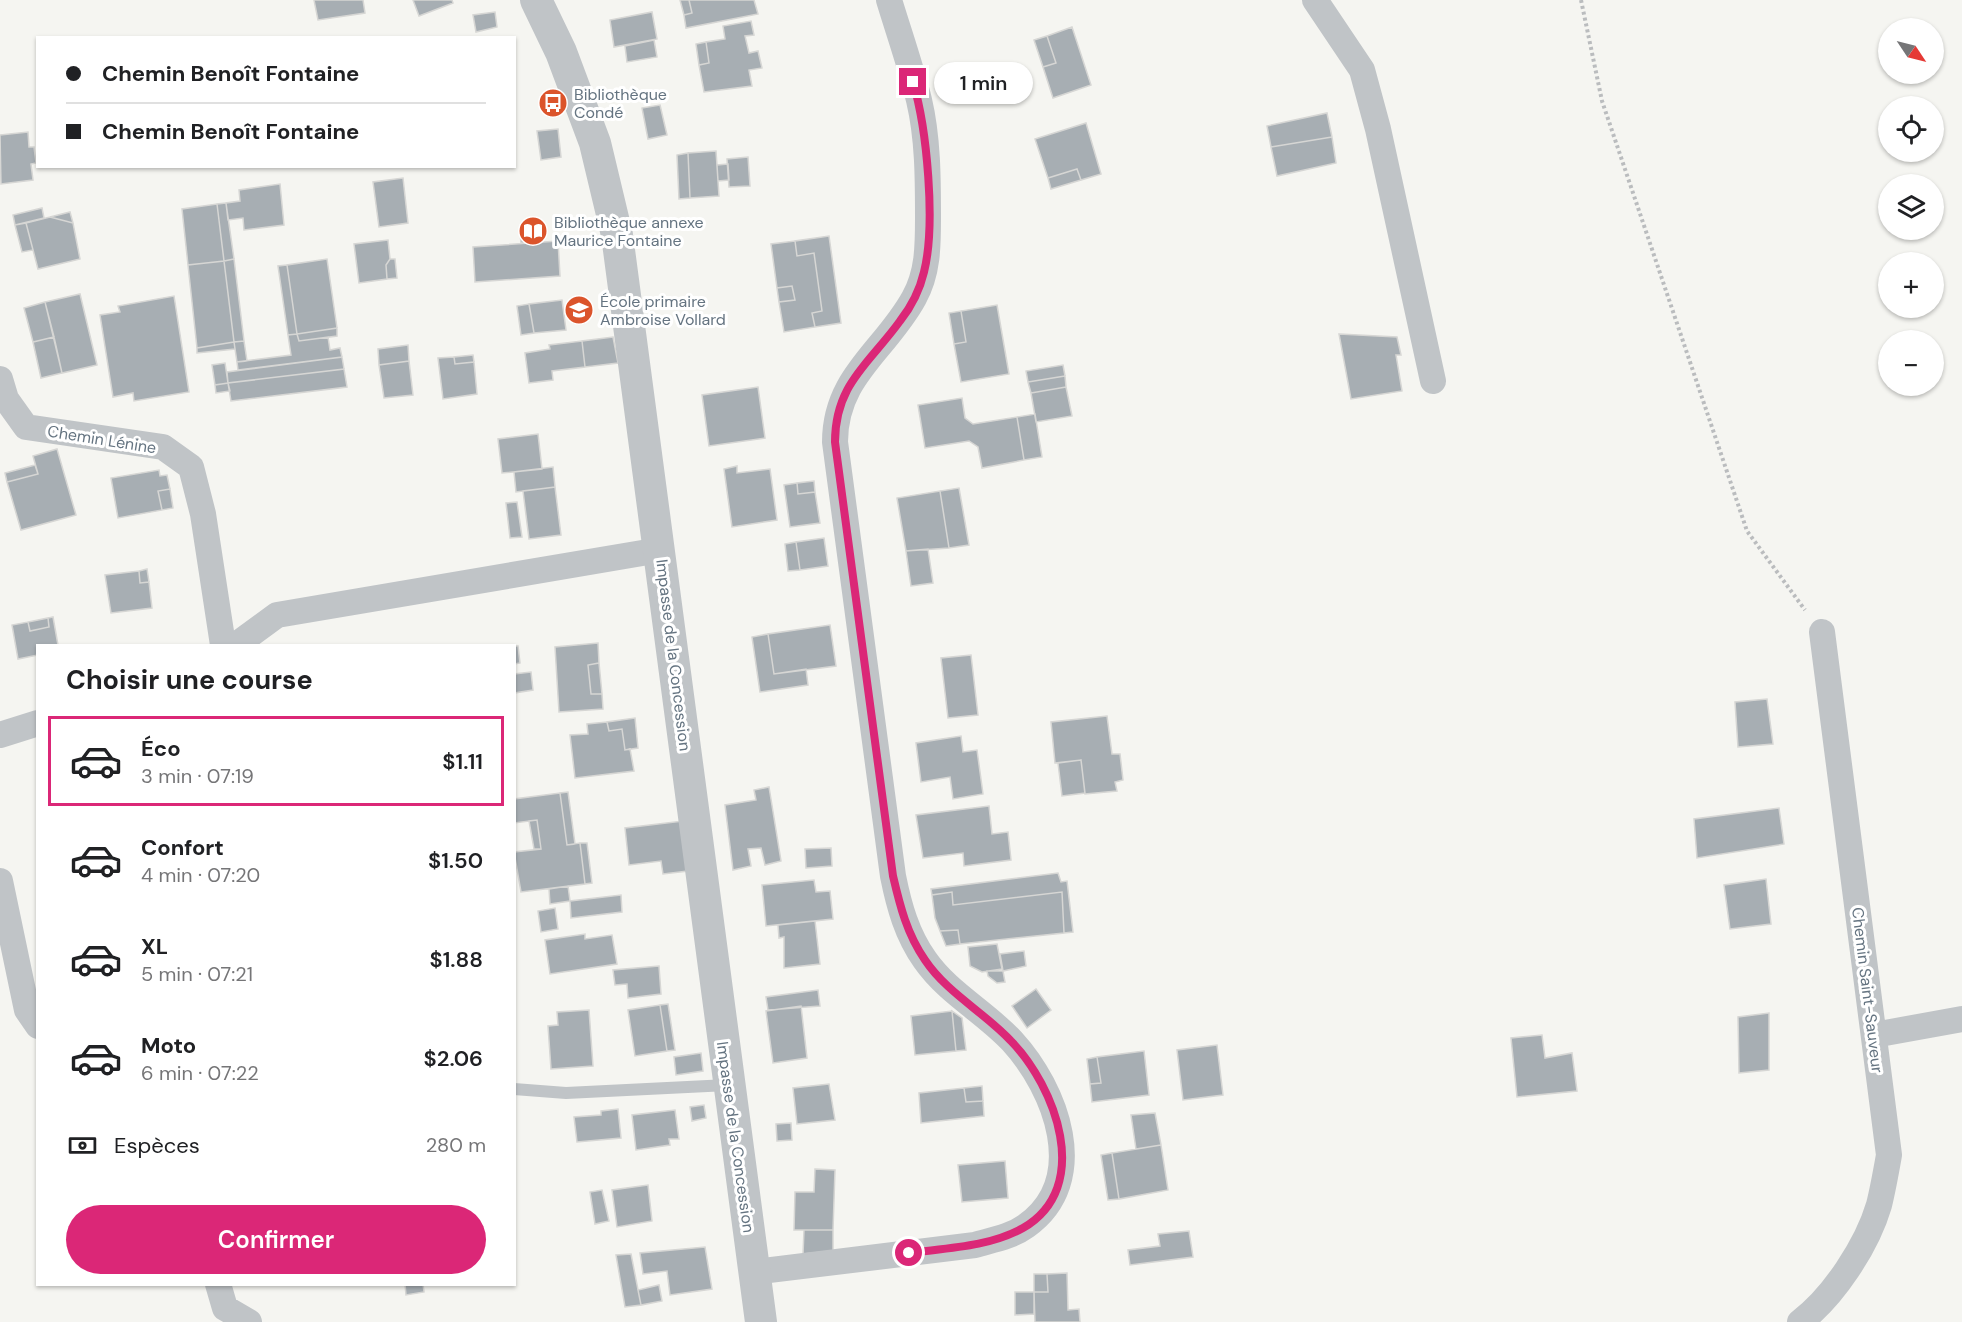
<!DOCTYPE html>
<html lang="fr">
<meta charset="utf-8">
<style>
:root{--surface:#fff;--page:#f2f2f2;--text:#202124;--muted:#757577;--line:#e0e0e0;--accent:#db2777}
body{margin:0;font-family:"DM Sans",sans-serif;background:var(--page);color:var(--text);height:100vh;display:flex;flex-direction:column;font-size:22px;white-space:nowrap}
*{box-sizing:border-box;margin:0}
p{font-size:20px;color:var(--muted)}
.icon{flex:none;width:33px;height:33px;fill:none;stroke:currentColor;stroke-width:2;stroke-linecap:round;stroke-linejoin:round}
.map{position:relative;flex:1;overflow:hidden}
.panel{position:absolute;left:36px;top:644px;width:480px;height:642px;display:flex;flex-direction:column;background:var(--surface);border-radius:0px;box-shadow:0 2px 4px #0004}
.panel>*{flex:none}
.top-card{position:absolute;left:36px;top:36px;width:480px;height:132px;border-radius:0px;box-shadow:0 2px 4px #0004;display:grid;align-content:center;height:132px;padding:0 30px;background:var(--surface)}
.needle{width:39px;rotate:125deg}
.controls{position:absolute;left:1878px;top:18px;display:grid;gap:12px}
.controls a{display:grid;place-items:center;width:66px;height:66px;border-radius:50%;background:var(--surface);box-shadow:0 2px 4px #0004;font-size:30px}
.end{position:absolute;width:27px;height:27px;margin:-14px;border:8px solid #db2777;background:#fff;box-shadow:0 0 0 3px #fff}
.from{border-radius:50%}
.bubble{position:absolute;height:42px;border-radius:21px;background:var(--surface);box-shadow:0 2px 4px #0004;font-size:20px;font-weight:600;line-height:42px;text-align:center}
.top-card b{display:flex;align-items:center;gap:21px;height:57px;font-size:22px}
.top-card b+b{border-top:2px solid var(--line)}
.top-card i{width:15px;height:15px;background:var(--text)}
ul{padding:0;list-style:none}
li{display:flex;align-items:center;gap:18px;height:90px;margin:0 12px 9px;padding:0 18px;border:3px solid transparent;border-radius:0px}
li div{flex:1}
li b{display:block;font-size:22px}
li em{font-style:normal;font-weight:600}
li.current{border-color:var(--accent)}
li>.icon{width:54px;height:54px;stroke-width:1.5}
h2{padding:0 30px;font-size:27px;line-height:72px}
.pay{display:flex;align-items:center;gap:15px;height:66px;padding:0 30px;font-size:22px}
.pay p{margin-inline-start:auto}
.cta{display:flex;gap:12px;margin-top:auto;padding:12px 30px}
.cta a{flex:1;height:69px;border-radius:36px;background:var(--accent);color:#fff;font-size:24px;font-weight:600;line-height:69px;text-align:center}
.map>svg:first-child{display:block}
.building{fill:#a7aeb3;stroke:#d6d6d4;stroke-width:1.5}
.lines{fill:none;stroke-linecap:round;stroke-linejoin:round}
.path{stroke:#babcbe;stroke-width:4;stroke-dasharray:3 3;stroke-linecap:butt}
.service{stroke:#c0c4c7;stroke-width:12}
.minor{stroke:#c0c4c7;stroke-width:26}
.tertiary{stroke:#c0c4c7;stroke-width:32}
.route{stroke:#db2777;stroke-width:8}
.labels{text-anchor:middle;stroke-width:6;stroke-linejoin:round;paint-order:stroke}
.poi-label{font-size:16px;fill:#657481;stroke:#fff;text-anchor:start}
.street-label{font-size:16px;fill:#657481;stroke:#fff}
</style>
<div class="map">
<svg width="1962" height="1322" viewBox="0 0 1962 1322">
<rect width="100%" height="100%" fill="#f5f5f1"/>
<path class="building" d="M314 0H363L365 13 318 20Z
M413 0H452L453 3 419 16Z
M680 0H689L692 13 684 15Z
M689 0H754L758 14 686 28 684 15 692 13Z
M495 12 497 27 476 32 473 15Z
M652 12 657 39 614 47 610 20Z
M751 21 754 35 745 36 749 53 758 51 762 68 749 70 752 86 704 92 699 65 709 63 706 42 725 39 723 26Z
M1072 27 1091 85 1053 98 1043 67 1056 63 1047 36Z
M1047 36 1056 63 1043 67 1034 40Z
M654 40 657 57 627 62 625 46Z
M706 42 709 63 699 65 696 44Z
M660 105 667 135 648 139 642 108Z
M1327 113 1332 137 1271 147 1267 126Z
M1086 123 1101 174 1081 180 1077 169 1048 178 1035 139Z
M558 129 561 157 541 160 537 131Z
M28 132 29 147H34L36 163 31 164 33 180 1 184 0 135Z
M1332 137 1336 163 1277 176 1271 147Z
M716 151 719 196 690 198 688 153Z
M688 153 690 198 679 199 677 155Z
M748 157 750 186 729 187 727 159Z
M728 164 729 180 718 181 717 165Z
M1077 169 1081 180 1051 189 1048 178Z
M403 178 408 223 379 227 373 182Z
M280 184 284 225 244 230 243 218 228 220 226 203 240 201 239 190Z
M226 203 234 259 224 261 217 204Z
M217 204 224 261 188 265 182 209Z
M42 208 44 218 15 225 13 215Z
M70 212 73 223 50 217Z
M50 217 73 223 80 259 38 269 26 223Z
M26 223 33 250 22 252 15 225Z
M533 231 534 242 521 243 520 232Z
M829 236 841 323 815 327 812 313 822 311 814 253 797 256 795 241Z
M388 240 390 259 386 265 387 279 359 283 354 244Z
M558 241 560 276 475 282 473 247Z
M795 241 797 256 814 253 822 311 812 313 815 327 784 332 779 302 795 300 792 286 777 288 771 244Z
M234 259 244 341 234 342 224 261Z
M327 259 337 328 297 334 287 265Z
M390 259H395L397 278 387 279 386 265Z
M224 261 234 342 197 348 188 265Z
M287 265 297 334 288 335 278 266Z
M792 286 795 300 779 302 777 288Z
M80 294 97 365 62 373 45 302Z
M174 296 189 392 134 401 133 393 113 397 100 315 120 312 118 306Z
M562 300 566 330 534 333 529 304Z
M45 302 54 337 33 342 24 308Z
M529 304 534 333 521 335 517 306Z
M997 305 1009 374 961 382 954 344 966 342 961 311Z
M961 311 966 342 954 344 949 313Z
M337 328V336L299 341 297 334Z
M297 334 299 341 328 337 330 350 340 348 342 357 238 370 237 362 291 355 288 335Z
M1339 334 1397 337 1401 355H1396L1402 391 1351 399Z
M54 337 62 373 41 378 33 342Z
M613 337 618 363 585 367 582 341Z
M244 341 247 361 237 362 234 342Z
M582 341 585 367 552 371 553 380 529 383 525 353 550 349 549 345Z
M234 342 235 349 197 353V348Z
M408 345 409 361 379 365 378 349Z
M473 355 474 362 455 364 454 357Z
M342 357 344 369 228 383 227 372Z
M454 357 455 364 474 362 477 394 443 399 438 358Z
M409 361 413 395 384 398 379 365Z
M225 363 228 383 215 385 212 365Z
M1063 365 1065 376 1028 382 1026 371Z
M344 369 347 387 231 401 228 383Z
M1065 376 1066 387 1031 393 1028 382Z
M228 383 230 391 216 393 215 385Z
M758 387 765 438 709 446 702 395Z
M1066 387 1072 416 1036 422 1031 393Z
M962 398 965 418 973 424 1017 417 1024 460 982 468 978 447 969 441 925 448 918 405Z
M1035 414 1042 457 1024 460 1017 417Z
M538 434 542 469 502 473 498 439Z
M57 449 76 515 21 530 7 482 38 474 33 456Z
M35 465 38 474 7 482 5 473Z
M737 466V473L770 469 777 520 732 527 724 469Z
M553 467 555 487 516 492 514 472Z
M159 470 160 476 167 475 170 489 158 491 162 510 118 518 111 478Z
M814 481 815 492 798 494 797 483Z
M797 483 798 494 815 492 820 523 790 527 784 485Z
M555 487 561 535 529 539 523 491Z
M959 488 969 545 949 548 940 491Z
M170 489 173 508 162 510 158 491Z
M940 491 949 548 906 551 897 498Z
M517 502 522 537 510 538 506 503Z
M824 538 828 566 800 570 796 542Z
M796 542 800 570 788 571 785 544Z
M928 549 933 583 911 586 906 551Z
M147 569 149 582 140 583 139 571Z
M139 571 140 583 149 582 152 608 111 613 105 575Z
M53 617 58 645H38V655L18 659 12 625 28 622 30 631 49 627 48 618Z
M48 618 49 627 30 631 28 622Z
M830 625 836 666 774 674 768 634Z
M768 634 774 674 806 669 808 685 760 692 752 637Z
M598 643 599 663 588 665 591 694H602L603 709 559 712 555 647Z
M514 646H518L520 663 514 664Z
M971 655 978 715 948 718 941 658Z
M599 663 602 694H591L588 665Z
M531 672 533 690 514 693V674Z
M1767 699 1773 744 1738 747 1735 702Z
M1107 716 1112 754H1120L1123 780 1115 782 1117 791 1085 794 1081 760 1055 763 1051 722Z
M635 718 638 748 625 750 622 729 609 731 607 722Z
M607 722 609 731 622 729 625 750 630 749 634 771 575 778 570 735 588 734 587 724Z
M961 736 963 752 977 750 983 794 953 799 950 777 921 782 916 743Z
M1081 760 1085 793 1062 796 1058 763Z
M769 787 781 861 765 865 761 848 748 849 751 866 733 870 725 805 756 800 754 790Z
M568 792 575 844 567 845 560 793Z
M560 793 567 845 580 843 585 884 521 892 514 852 541 849 537 820 514 823V799Z
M989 806 992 834 1008 832 1011 860 964 866 963 853 923 858 916 815Z
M1779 808 1784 844 1697 858 1694 819Z
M537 820 541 849H534L529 821Z
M683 821 688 871 663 874 661 861 629 865 625 828Z
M580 843H587L592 883 585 884Z
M831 848 832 866 806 868 805 849Z
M1058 873 1061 882 1067 881 1073 932 1064 933 1062 892 953 905 952 892 932 895 931 889Z
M1766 879 1771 924 1730 929 1724 885Z
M814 880 816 892 830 891 833 919 766 926 762 885Z
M568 886 570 901 550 904 549 889Z
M952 892 953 905 1062 892 1064 933 960 944 958 930 940 931 935 918 932 895Z
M621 895 622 912 571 918 570 901Z
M555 908 558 929 541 932 538 911Z
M815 921 820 964 784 968V937L779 938 778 925Z
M958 930 960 944 946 946 940 931Z
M585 934V939L612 935 617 964 550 974 545 940Z
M997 944 1002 969 982 972 970 966 968 947Z
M1024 951 1026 966 1003 971 1000 954Z
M659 966 661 994 628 998 627 984 615 985 613 970Z
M987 971H1003L1005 982 997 983 988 976Z
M1036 989 1051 1010 1027 1028 1012 1006Z
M818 990 820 1006 768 1010 766 997Z
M668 1004 675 1050 667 1051 660 1005Z
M660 1005 667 1051 635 1056 628 1010Z
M801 1006 807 1058 773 1063 766 1011Z
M589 1010 593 1066 551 1069 548 1026 558 1025 557 1012Z
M952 1011 956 1051 915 1055 911 1016Z
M952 1011 962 1018 966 1050 956 1051Z
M1769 1013V1070L1739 1073 1738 1017Z
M1542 1035 1545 1058 1572 1053 1577 1091 1517 1097 1511 1038Z
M1217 1045 1223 1095 1183 1100 1177 1050Z
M1144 1051 1149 1095 1092 1102 1090 1084 1101 1083 1097 1057Z
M701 1053 703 1071 676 1075 674 1057Z
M1097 1057 1101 1083 1090 1084 1087 1059Z
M829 1084 835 1120 797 1124 793 1088Z
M982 1086 983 1101 966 1102 964 1088Z
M964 1088 966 1102 983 1101 984 1116 921 1123 919 1093Z
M704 1105 706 1118 692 1121 690 1107Z
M618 1109 621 1138 577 1142 574 1117 601 1115V1111Z
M675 1110 679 1139H669L670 1145 636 1150 632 1115Z
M1155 1113 1161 1145 1136 1149 1131 1115Z
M791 1123 792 1140 777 1141 776 1124Z
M1161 1145 1168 1190 1119 1199 1112 1153Z
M1112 1153 1119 1199 1108 1200 1101 1155Z
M1005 1161 1008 1198 962 1202 958 1165Z
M815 1169 835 1170 833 1230H794L795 1192H814Z
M648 1185 652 1221 617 1227 612 1190Z
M602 1190 609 1221 595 1224 590 1192Z
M804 1230H833V1251L803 1254Z
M1189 1231 1193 1257 1130 1265 1128 1250 1160 1246 1158 1234Z
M705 1247 712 1289 670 1295 667 1271 643 1274 640 1253Z
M631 1254 641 1305 625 1307 616 1255Z
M1067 1273 1068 1310 1079 1309 1080 1322H1035L1034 1292H1048L1047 1274Z
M1034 1274H1047L1048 1292H1034Z
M405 1284H423L424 1292 406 1295Z
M659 1285 662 1301 641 1305 638 1290Z
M1015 1292H1034V1314L1015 1315Z"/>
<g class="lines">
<path class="path" d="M1581 0 1602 101 1747 531 1805 610"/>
<path class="service" d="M514 1089 566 1093 728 1085"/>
<path class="minor" d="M1315 0 1362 70 1378 129 1433 381
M0 379 6 399 26 427 163 447 191 467 203 514 223 645
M236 645 277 615 660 550
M0 735 38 723
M0 881 27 1010 38 1026
M1874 1035 1962 1019
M754 1272 975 1245C992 1240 1011 1237 1026 1226 1091 1180 1056 1089 1012 1041 985 1012 948 993 925 960 907 935 899 906 893 876L835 442C835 376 885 351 914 298 928 273 928 246 928 218 928 179 928 138 919 100 911 67 899 33 889 0
M218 1284 225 1308 249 1322
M1800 1322C1833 1297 1867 1246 1879 1205 1883 1189 1886 1172 1889 1155L1822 632"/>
<path class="tertiary" d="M536 0 561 52 595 143 617 235 761 1322"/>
</g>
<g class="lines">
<path class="route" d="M909 1253C947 1248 989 1247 1023 1228 1094 1187 1055 1086 1011 1041 984 1012 947 993 925 960 907 934 900 906 893 876L835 442C835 384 869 364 900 321 911 307 920 289 924 272 936 224 927 129 913 82"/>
</g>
<defs>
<g id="bus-disc" transform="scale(1.5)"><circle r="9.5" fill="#db542b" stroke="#fff"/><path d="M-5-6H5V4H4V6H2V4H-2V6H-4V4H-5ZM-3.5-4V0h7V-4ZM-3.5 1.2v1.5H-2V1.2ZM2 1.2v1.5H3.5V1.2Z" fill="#fff"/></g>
<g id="library-disc" transform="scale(1.5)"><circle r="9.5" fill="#db542b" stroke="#fff"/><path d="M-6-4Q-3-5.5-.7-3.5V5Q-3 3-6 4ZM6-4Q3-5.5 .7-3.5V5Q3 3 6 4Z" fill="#fff"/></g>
<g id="school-disc" transform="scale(1.5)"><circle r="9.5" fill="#db542b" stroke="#fff"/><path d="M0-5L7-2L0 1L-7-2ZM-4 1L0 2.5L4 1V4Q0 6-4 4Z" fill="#fff"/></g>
</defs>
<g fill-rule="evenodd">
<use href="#bus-disc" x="553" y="103"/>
<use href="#library-disc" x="533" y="231"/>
<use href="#school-disc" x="579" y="310"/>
</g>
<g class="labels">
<g class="poi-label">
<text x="574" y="100">Bibliothèque<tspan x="574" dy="18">Condé</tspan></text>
<text x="554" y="228">Bibliothèque annexe<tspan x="554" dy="18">Maurice Fontaine</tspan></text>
<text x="600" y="307">École primaire<tspan x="600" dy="18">Ambroise Vollard</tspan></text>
</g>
<g class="street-label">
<text transform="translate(102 439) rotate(9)" y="6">Chemin Lénine</text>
<text transform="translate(674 655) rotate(83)" y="6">Impasse de la Concession</text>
<text transform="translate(1868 990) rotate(83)" y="6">Chemin Saint-Sauveur</text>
<text transform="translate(736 1137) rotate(82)" y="6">Impasse de la Concession</text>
</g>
</g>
</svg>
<div class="controls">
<a><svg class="needle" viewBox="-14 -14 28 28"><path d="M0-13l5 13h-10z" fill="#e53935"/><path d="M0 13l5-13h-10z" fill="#757577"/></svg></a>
<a><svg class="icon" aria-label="locate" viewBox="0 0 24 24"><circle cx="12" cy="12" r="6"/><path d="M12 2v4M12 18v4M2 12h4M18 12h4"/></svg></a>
<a><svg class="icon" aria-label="layers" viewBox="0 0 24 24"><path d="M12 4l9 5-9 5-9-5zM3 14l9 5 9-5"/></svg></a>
<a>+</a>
<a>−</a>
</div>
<i class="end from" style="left:909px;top:1253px"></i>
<i class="end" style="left:913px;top:82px"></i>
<div class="bubble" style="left:934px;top:62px;width:99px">1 min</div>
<div class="top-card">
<b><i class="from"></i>Chemin Benoît Fontaine</b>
<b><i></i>Chemin Benoît Fontaine</b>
</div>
<section class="panel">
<h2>Choisir une course</h2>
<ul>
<li class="current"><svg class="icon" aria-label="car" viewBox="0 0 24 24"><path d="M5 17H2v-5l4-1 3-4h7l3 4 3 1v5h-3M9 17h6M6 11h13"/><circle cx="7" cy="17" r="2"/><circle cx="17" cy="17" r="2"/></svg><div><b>Éco</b><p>3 min · 07:19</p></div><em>$1.11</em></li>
<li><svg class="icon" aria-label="car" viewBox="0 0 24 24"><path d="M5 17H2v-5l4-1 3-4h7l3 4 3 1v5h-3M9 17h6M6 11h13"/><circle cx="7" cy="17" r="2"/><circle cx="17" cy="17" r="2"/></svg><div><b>Confort</b><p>4 min · 07:20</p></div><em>$1.50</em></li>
<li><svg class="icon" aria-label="car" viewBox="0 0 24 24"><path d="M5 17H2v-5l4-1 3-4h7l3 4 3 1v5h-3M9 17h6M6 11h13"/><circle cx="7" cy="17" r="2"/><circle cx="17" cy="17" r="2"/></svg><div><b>XL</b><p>5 min · 07:21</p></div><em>$1.88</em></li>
<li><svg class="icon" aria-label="car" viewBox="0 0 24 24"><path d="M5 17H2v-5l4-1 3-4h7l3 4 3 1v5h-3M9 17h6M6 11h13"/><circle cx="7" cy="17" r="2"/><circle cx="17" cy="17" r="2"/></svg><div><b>Moto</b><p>6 min · 07:22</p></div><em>$2.06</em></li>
</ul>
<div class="pay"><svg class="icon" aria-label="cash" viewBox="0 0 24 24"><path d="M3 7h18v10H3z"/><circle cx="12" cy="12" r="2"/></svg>Espèces<p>280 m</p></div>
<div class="cta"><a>Confirmer</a></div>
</section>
</div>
